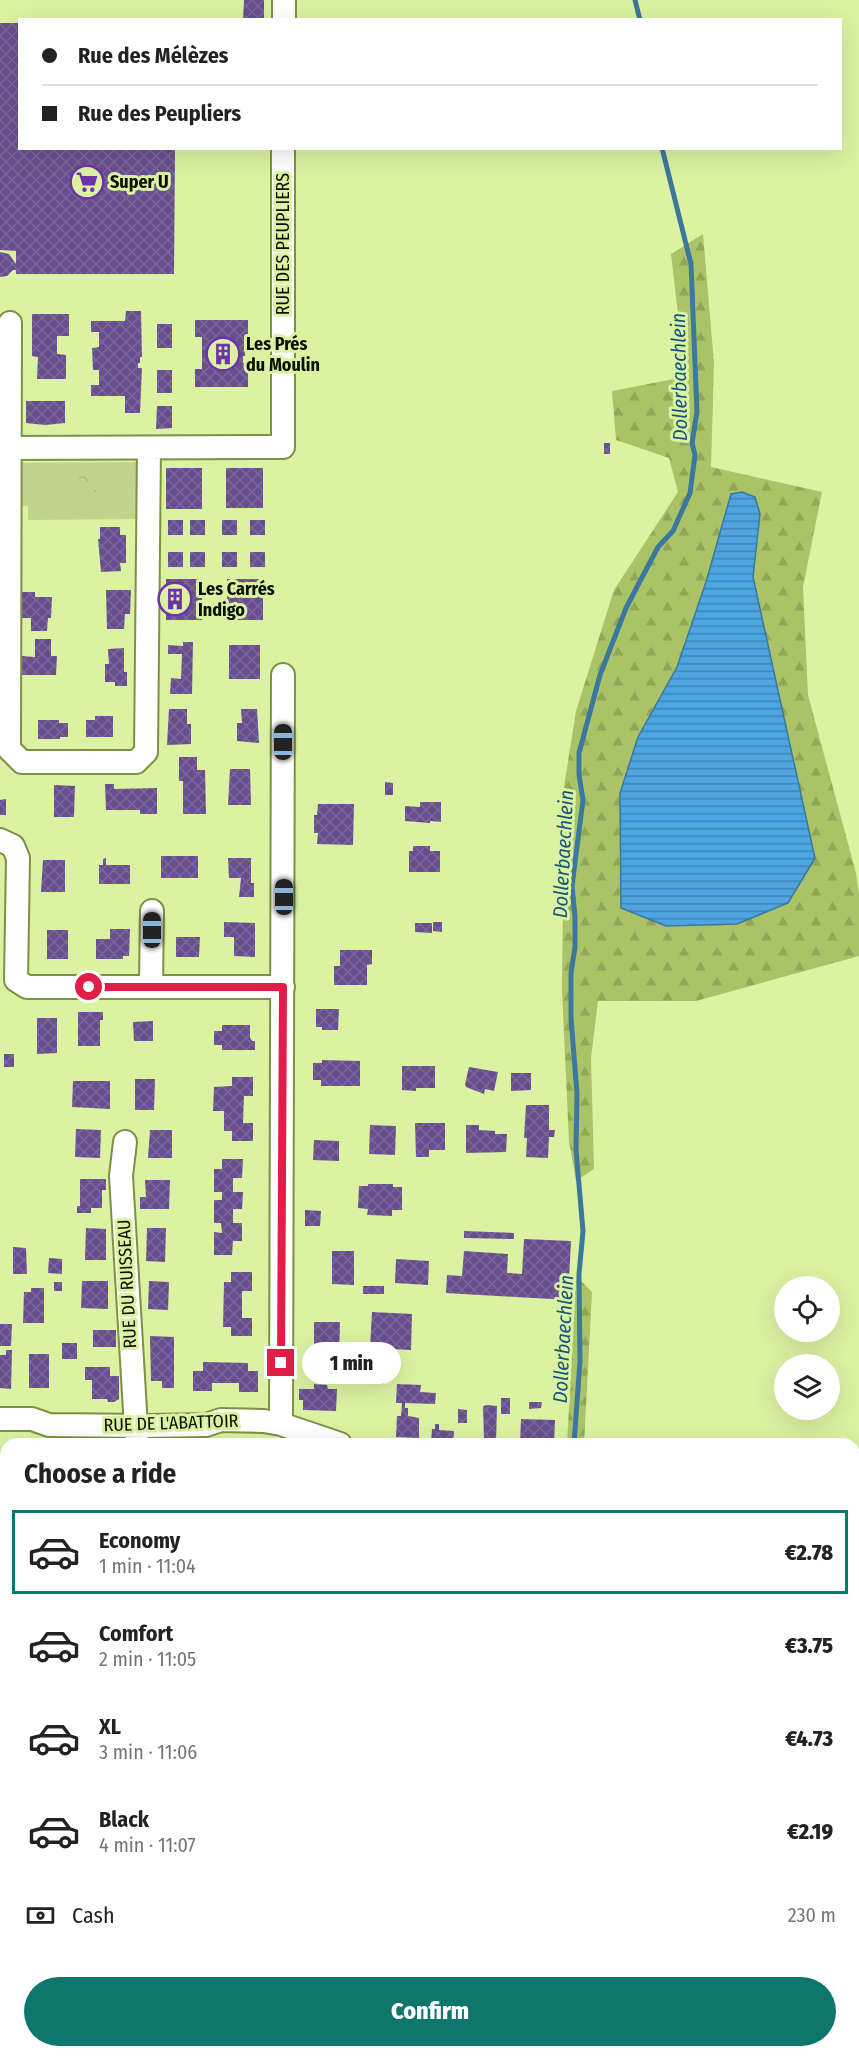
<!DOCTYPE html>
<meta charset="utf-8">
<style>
:root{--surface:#fff;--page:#f2f2f2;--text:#222;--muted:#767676;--line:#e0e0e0;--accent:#0f766e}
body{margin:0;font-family:"Fira Sans Condensed",sans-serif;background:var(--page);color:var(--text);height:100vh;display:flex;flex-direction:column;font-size:22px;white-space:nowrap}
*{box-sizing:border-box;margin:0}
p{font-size:20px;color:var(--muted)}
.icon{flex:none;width:33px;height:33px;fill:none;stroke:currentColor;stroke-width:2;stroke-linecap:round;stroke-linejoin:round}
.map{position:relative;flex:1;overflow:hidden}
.panel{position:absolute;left:0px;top:1438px;width:860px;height:620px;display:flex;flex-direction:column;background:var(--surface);border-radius:18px 18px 0 0;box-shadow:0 6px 24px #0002}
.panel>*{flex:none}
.top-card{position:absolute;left:18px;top:18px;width:824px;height:132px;border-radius:0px;box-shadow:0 6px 24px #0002;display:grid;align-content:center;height:132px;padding:0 24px;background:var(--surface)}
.tools{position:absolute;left:774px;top:1276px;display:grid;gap:12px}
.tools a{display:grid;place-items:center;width:66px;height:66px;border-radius:50%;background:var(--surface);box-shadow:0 6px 24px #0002;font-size:30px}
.end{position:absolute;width:27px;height:27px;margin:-14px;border:8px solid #e11d48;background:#fff;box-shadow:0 0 0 3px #fff}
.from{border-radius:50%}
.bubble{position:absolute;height:42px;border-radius:21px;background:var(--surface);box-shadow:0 6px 24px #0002;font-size:20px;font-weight:800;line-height:42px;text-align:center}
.car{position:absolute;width:18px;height:36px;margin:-18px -9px;border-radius:8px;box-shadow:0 0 4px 2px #0007;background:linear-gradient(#222 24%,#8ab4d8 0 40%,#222 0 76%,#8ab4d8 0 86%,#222 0)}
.top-card b{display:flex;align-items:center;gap:21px;height:57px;font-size:22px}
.top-card b+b{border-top:2px solid var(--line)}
.top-card i{width:15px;height:15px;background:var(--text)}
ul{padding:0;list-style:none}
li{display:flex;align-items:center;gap:18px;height:84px;margin:0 12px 9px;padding:0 12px;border:3px solid transparent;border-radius:0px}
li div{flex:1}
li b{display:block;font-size:22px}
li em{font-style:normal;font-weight:800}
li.active{border-color:var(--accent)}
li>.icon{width:54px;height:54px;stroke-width:1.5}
h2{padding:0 24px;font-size:27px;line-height:72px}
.pay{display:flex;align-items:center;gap:15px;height:66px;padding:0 24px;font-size:22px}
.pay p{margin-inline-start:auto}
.cta{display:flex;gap:12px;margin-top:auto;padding:12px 24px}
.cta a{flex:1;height:69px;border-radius:36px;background:var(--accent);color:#fff;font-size:24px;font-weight:800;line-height:69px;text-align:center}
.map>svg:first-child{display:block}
.green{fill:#c0d48e}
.forest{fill:url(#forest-firs);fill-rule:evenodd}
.park{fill:url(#park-crowns)}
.water{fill:url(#water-rules);stroke:#3a789e;stroke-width:1.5}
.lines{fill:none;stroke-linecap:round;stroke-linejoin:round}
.stream{stroke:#3a789e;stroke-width:5}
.building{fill:url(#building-cross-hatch)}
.minor-casing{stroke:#7d9144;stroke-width:26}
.minor{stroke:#fff;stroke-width:22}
.route{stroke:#e11d48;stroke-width:8}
.labels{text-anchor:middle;stroke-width:6;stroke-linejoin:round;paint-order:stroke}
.poi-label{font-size:18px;font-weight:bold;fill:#0a1000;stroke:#dbf2a2;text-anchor:start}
.street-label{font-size:18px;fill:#0a1000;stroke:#dbf2a2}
.water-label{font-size:20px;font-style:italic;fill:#14557d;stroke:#dbf2a2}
</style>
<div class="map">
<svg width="859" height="2057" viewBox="0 0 859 2057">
<defs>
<pattern id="forest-firs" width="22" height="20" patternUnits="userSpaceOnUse" patternTransform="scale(1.5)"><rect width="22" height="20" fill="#aac367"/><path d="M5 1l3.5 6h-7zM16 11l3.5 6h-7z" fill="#91a658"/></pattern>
<pattern id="park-crowns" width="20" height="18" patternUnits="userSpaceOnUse" patternTransform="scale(1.5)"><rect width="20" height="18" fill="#c0d48e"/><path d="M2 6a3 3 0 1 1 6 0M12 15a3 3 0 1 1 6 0" fill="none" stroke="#a4b579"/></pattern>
<pattern id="water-rules" width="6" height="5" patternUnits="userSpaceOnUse" patternTransform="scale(1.5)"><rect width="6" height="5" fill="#4ea5e1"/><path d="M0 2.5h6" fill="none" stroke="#3f85b4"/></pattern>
<pattern id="building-cross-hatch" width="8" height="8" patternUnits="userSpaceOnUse" patternTransform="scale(1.5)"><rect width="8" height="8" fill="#694e8f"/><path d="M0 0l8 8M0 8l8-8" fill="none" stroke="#7c6898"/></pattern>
</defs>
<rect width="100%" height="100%" fill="#dbf2a2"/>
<path class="green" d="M141 462V519L28 520V506H14V463Z
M0 1599H6V1691H0Z
M0 1751H6V1798H0Z
M0 1877 6 1878V2052H265V2057H0Z"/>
<path class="forest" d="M703 234 714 363 711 467 822 492 803 587 808 695 856 873 859 894V956L696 1001H598L591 1058 594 1169 576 1181 569 1141 562 991 564 787 576 711 614 590 678 492 669 458 616 440 612 391 674 379 679 322 671 254ZM760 514 753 577 815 858 638 737 677 667 706 582Z
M576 1276 592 1292 584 1444H567Z
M584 2052H635V2057H584Z"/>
<path class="park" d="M87 472 103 476 96 492H78L80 473Z"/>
<path class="water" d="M742 492 755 497 760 514 753 577 815 858 788 903 737 924 666 926 621 908 620 793 638 737 677 667 706 582 731 494Z"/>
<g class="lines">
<path class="stream" d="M635 0 640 20
M574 1444 580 1361 579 1274 583 1231 576 1150 577 1094 571 1018V973L575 947V917L572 886 583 800 579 775V753L600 675 626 608 658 547 673 531 690 493 695 455 692 443 697 412 691 264 662 148
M612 2052 613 2057"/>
</g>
<path class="building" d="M244 0H264V20H243Z
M0 23H20V148H175L174 274H16V270H13L7 276 0 277V252L9 254 16 264V251L0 250Z
M126 311H141L142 357H140V363H138V368H142L140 413H125V396H91V385H99V370H93L92 348 99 347V332H91V321H125Z
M32 314H69V336H57V354L66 355V379H37L38 357 32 356Z
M195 320H248V348H245V356H243V363H248V387H195V369H202V337H195Z
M157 324H172V348H157Z
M157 370H172V393H157Z
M26 401H65V423L45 425 26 423Z
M157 406H172V428L156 429Z
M604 443H610V454H604Z
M166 468H202V509H166Z
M226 468H263V508H226Z
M168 520H183V535H168Z
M190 520H205V535H190Z
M222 520H237V535H222Z
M250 520H265V535H250Z
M100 527H120V535H126V563H120L121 571 101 572 98 539H100Z
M168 552H183V567H168Z
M190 552H205V567H190Z
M222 552H237V567H222Z
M250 552H265V567H250Z
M166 579H202V620H166Z
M227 579H263V620H227Z
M106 590H131L130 614H125L124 629H107Z
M21 592H35V597H52L51 618H48L47 631H31V618H21Z
M35 639H51V656H57L56 675H22V656L35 657Z
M183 642H193L192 694H170L171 678 181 679 182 654H168V645L183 646Z
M229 645H260V679H229Z
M124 648V672H127V686H115V682H105V664H109L108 649Z
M169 709H187V724H191V744L167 745Z
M241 709H257L259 743 237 741V723H242Z
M95 716H113V737H86V720H95Z
M38 720H59V723H68V737H60V739H38Z
M179 757H197V770H205L206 814H183V781H179Z
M230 769H250L251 805H228Z
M385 782 393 783V795H385Z
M105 784H114V789L157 788V814H140V810H106Z
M54 785 75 786 74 817H54Z
M6 799V815H0V800Z
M420 802H441V822L430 821V823L405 821V806L420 807Z
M318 804H354L353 845 317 844 318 833H314V815H317Z
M413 846H430V851H440V872H409V851H413Z
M161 856H198V878H161Z
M106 858V865H130V884H99V865H103V859Z
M228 858H251V883H254V897H239L241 878H229Z
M43 860H65V892H41Z
M224 922 255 923V957L234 956V937H224Z
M433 922H442V932L433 931Z
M415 923H432V933L415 932Z
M110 929H130L129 956H123V959H96V939H110Z
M47 930H68V959H47Z
M176 937H200L199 957H176Z
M340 950H372V964L367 965V985H334V966H340Z
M316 1009H339L338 1030H322V1027H316Z
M78 1012H103V1020H100V1046H78Z
M37 1018H57V1053L37 1054Z
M153 1021V1041H134L133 1022Z
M222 1025H250V1038L252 1041H255V1050H222V1045H214V1031H222Z
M4 1054H14V1067H4Z
M322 1060 360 1061V1086H321V1080H313V1063H322Z
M402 1066H435V1088H416V1091L402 1090Z
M469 1067 498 1072 494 1091 485 1089 484 1094 466 1087 465 1084Z
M511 1073H531V1090L511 1091Z
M232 1077H253V1096H244L243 1123H253V1141H232V1131H224V1111H213L214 1087 232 1086Z
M135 1079H155L154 1110H135Z
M73 1081H110V1109L72 1107Z
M526 1105H549V1130H555L554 1137H549L548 1158 526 1157 527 1138H524Z
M415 1123H445V1150H429V1157H416Z
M370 1125 396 1126 395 1155 369 1154Z
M466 1125H479V1130L495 1131V1134H507L506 1152 466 1153Z
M76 1129 101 1130 100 1158 75 1157Z
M150 1130H172V1158H148Z
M314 1140 339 1141V1161L313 1160Z
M222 1159H243L242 1178H233V1192H243L242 1209H233V1223H242V1241H233L232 1255H214V1232L222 1233 221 1223H214V1200H222V1192H214V1169H222Z
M80 1179H106V1190H102V1208H91V1213H77V1206H80Z
M145 1180H170L169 1209H140V1197H146Z
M368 1184H393V1187H402V1210H392V1216L369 1215H367L368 1209 358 1208 359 1186H368Z
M305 1210 321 1211 320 1226H305Z
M86 1228 106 1229V1260H85Z
M147 1228H166L165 1262 146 1261Z
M464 1231 514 1233V1239L464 1238Z
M524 1239 571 1241 568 1300 446 1293 447 1275 462 1276 464 1251 508 1254 507 1273 522 1274Z
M13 1247 26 1248 27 1274H13Z
M332 1251H354V1285L332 1284Z
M49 1258 62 1259V1274L48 1273Z
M396 1259 429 1261 428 1285 395 1283Z
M231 1272H252V1291H242V1318H252V1336H231V1327H223L224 1282H231Z
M82 1281H108V1309L81 1308Z
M149 1281 169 1282 168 1310 148 1309Z
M54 1282H62V1291H54Z
M363 1286H384V1294H363Z
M31 1288H44V1323H23L24 1292H31Z
M372 1312 412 1314 411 1350 370 1348Z
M314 1322H340L339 1359H314Z
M0 1324H12L11 1346H0Z
M93 1330H116V1347H93Z
M150 1336 174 1337V1388H162V1381H151Z
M62 1343H77V1359H62Z
M6 1350H12L11 1389 0 1388V1355H6Z
M29 1354H49V1388H29Z
M203 1362 248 1363V1371H258V1392H239V1383H212V1391H193V1371H203Z
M85 1367H110V1376H119V1399L114 1402H108L107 1399H92V1380H85Z
M369 1371 384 1372V1384L368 1383Z
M314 1384 327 1385 328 1389H337L336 1411 303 1410V1400H299V1389H314Z
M397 1384 421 1385 420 1392 436 1393 435 1404 405 1403V1408H408V1416L419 1418V1438L396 1437 397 1416H401L402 1403H396Z
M501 1398H510V1414H501Z
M529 1402H542L541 1408 529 1409Z
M488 1405 497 1406 496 1444H477L478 1439H484L483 1406Z
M458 1409 467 1410V1423H458Z
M521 1419 555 1420 554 1444H520Z
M435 1424H439V1430L454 1431 453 1444H431L432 1429H435Z
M854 1589 859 1590V1637H854Z
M0 1877H6V1971H0Z"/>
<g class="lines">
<g class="minor-casing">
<path id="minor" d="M284 20V0
M10 323 9 749 22 762H136L146 752 149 448
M9 448 283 447V148
M0 840 13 846 18 858 16 980 27 987H283
M151 986 152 911
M125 1142 121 1176 137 1444
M0 1419H32L49 1425 147 1426 206 1425 221 1420 264 1421 281 1424 340 1444
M281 1424 283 675
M0 1826H6"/>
</g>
<use href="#minor" class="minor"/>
</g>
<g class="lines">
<path class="route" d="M89 987H283L281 1363"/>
</g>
<defs>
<g id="supermarket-ring" transform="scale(1.725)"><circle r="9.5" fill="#dbf2a2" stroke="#6d34aa" stroke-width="1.5"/><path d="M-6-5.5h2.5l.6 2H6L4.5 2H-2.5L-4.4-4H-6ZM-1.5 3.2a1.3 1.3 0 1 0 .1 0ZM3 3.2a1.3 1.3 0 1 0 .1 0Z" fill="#6d34aa"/></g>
<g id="building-ring" transform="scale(1.725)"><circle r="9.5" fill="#dbf2a2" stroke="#6d34aa" stroke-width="1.5"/><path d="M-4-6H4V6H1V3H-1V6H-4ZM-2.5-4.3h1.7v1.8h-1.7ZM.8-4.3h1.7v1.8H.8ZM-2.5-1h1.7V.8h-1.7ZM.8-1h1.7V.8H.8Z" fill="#6d34aa"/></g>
</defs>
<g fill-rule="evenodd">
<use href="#supermarket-ring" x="87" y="182"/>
<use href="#building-ring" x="223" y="354"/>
<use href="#building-ring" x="175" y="599"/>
</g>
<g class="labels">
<g class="poi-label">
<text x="110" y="188">Super U</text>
<text x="246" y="350">Les Prés<tspan x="246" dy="21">du Moulin</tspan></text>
<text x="198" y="595">Les Carrés<tspan x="198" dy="21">Indigo</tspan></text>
</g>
<g class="street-label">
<text transform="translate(283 244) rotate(-90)" y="6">RUE DES PEUPLIERS</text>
<text transform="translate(127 1284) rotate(-93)" y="6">RUE DU RUISSEAU</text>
<text transform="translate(171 1423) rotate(-2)" y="6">RUE DE L'ABATTOIR</text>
</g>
<g class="water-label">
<text transform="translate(679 377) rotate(-91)" y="7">Dollerbaechlein</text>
<text transform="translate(563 854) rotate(-87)" y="7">Dollerbaechlein</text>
<text transform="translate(563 1339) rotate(-87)" y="7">Dollerbaechlein</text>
</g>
</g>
</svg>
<div class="tools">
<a><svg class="icon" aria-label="locate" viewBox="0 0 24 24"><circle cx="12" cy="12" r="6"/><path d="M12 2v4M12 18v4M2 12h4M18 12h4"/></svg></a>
<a><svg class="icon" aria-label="layers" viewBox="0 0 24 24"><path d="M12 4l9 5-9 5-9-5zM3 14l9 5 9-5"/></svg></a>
</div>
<i class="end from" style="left:89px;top:987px"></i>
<i class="end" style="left:281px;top:1363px"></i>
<div class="bubble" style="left:302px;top:1342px;width:99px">1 min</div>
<i class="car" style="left:283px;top:742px;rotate:0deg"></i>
<i class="car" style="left:284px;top:897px;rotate:0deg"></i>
<i class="car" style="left:152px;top:930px;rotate:0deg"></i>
<div class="top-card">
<b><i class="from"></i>Rue des Mélèzes</b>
<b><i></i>Rue des Peupliers</b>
</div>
<section class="panel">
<h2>Choose a ride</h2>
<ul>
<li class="active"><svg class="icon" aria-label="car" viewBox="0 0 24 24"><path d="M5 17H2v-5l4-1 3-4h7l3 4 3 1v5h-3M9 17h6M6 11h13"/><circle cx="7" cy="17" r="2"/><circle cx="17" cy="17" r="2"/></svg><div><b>Economy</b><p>1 min · 11:04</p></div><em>€2.78</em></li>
<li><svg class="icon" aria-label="car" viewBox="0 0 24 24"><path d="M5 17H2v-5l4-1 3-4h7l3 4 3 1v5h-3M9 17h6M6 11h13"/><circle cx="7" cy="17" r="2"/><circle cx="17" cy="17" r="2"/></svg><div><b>Comfort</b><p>2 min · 11:05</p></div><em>€3.75</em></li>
<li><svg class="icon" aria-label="car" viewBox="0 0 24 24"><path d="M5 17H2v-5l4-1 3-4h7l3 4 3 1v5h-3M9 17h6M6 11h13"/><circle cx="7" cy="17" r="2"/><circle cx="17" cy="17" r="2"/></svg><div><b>XL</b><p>3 min · 11:06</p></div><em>€4.73</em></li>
<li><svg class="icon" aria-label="car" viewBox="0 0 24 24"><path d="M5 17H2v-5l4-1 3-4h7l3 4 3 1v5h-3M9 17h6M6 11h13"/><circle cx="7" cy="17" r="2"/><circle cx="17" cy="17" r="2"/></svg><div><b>Black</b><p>4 min · 11:07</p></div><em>€2.19</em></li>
</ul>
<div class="pay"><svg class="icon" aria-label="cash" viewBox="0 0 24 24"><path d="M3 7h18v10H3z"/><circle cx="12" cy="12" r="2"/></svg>Cash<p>230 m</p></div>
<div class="cta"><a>Confirm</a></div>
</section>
</div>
